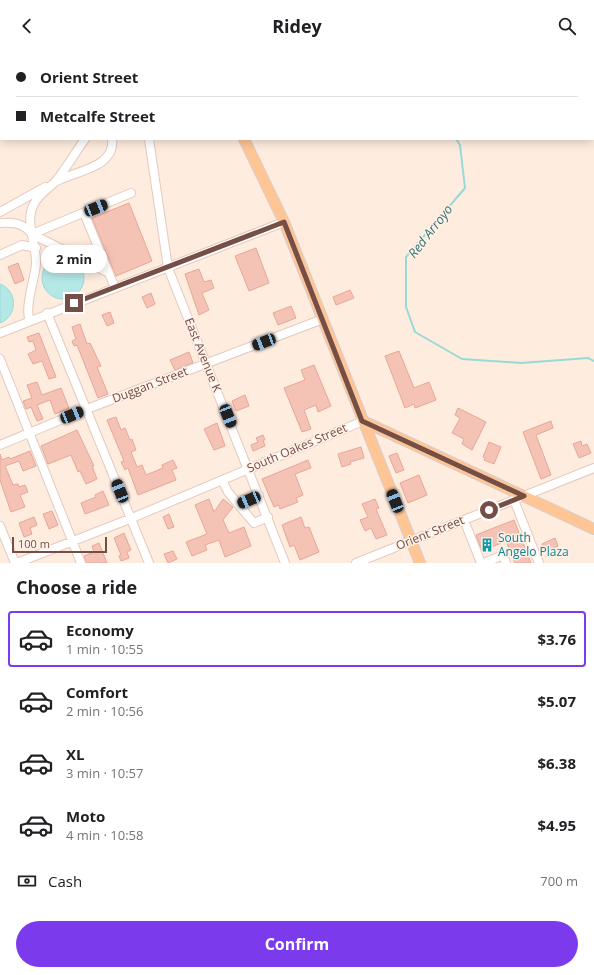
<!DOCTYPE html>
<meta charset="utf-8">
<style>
:root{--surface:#fff;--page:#f2f2f2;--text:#202124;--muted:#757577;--line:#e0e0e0;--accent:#7c3aed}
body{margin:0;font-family:"Open Sans",sans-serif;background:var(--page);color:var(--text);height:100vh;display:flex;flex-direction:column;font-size:15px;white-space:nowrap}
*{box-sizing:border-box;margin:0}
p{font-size:13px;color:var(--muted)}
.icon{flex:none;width:22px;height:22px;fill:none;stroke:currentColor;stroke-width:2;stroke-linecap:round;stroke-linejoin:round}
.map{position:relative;height:511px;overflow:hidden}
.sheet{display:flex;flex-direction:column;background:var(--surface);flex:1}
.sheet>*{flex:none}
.guide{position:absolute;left:0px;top:0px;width:594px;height:88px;box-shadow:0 2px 10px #0003;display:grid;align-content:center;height:88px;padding:0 16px;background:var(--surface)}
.scale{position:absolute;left:12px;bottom:10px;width:95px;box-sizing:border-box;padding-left:4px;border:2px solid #754e46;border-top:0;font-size:11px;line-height:14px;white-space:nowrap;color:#754e46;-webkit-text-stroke:3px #fff1e7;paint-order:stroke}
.end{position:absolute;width:18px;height:18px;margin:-9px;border:5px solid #754e46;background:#fff;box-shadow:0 0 0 2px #fff}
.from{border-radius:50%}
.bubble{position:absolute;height:28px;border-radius:14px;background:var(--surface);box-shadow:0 2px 10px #0003;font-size:13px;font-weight:700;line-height:28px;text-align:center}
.car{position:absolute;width:12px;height:24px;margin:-12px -6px;border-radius:5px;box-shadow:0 0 3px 1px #0007;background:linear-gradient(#222 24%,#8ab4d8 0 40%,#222 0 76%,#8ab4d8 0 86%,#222 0)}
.guide b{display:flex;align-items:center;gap:14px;height:38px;font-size:15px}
.guide b+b{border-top:1px solid var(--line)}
.guide i{width:10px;height:10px;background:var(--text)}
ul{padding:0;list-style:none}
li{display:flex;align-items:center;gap:12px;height:56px;margin:0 8px 6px;padding:0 8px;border:2px solid transparent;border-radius:4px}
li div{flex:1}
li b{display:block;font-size:15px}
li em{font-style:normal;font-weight:700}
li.active{border-color:var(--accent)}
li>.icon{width:36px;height:36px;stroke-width:1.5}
h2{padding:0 16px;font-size:18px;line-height:48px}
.pay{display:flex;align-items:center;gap:10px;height:44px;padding:0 16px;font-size:15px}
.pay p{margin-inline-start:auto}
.action{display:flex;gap:8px;margin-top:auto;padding:8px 16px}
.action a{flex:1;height:46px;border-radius:24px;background:var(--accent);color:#fff;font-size:16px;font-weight:700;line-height:46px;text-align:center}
header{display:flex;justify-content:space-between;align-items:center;height:52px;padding:0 16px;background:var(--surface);font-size:18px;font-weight:700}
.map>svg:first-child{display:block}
.water{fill:#b3e8e6;stroke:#99dad9}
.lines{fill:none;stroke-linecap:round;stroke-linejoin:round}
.stream{stroke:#99dad9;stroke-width:2}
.building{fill:#f5c3b5;stroke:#e8a695}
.minor-casing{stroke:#e4c9be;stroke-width:10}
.major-casing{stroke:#d8cdcb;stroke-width:12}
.minor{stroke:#fff;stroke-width:8}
.major{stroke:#ffc595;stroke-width:10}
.route{stroke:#754e46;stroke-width:5}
.labels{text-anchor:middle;stroke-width:3;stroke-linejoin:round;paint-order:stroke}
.street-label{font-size:12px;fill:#754e46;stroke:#fff1e7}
.culture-label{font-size:12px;fill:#0d838f;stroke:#fff1e7;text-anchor:start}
.water-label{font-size:13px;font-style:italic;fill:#367574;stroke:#fff1e7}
</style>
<header><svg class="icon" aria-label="back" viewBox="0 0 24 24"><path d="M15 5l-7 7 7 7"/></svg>Ridey<svg class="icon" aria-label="search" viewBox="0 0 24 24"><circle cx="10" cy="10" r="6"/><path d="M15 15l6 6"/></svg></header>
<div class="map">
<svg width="594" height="511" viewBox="0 0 594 511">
<rect width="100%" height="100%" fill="#feecdf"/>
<path class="water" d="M42 226a21 21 0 1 1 42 0a21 21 0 1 1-42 0Z
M0 232C18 239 18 264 0 271Z"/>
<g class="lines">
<path class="stream" d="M382 0 383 1
M0 50 1 49
M456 87 460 93 465 136 406 205V255L415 280 462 307 521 311 588 306 594 309"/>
</g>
<path class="building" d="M129 151 152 209 116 224 92 166Z
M256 196 269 231 249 239 235 204Z
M18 211 24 228 15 232 8 215Z
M199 217 204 230 211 228 214 236 202 241 209 258 199 263 185 222Z
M350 238 354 246 336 253 333 245Z
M151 241 155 252 147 256 142 245Z
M291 254 296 266 278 273 273 261Z
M110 260 114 271 107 274 102 263Z
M80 272 87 292 90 291 101 314 97 315 108 342 98 346 77 293 74 294 72 289 76 287 72 275Z
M39 281 56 325 49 327 42 309 33 312 28 302 36 298 33 289 29 290 27 285Z
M399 299 414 336 429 330 436 348 415 356 414 352 405 356 385 304Z
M189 300 193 311 175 318 170 308Z
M314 313 331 354 318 360 316 353 304 358 311 377 302 380 284 336 305 328 301 318Z
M37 330 42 343 61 336 69 356 55 362 50 348 37 353 43 367 37 369 31 355 26 357 23 349 32 346 27 333Z
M245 343 249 354 236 359 232 349Z
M458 356 486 370 472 398 462 392 464 387 452 381 460 366 455 363Z
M116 365 121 378 125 376 130 388 132 387 136 398 131 400 137 415 142 413 146 423 163 416 162 413 173 408 177 416 172 418 176 428 138 443 128 416 125 418 121 410 124 409 107 368Z
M551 369 553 376 536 383 551 423 541 427 523 380Z
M217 371 225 394 214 398 204 377Z
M77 378 94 414H92L97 427 86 432 80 419 78 420 71 403 48 412 41 394Z
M263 383 265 388H263L265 394 253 399 251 393 258 390 256 386Z
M581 389 582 394 587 392 591 401 579 406 573 392Z
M489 390 501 395 494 412 484 408 485 406 483 405Z
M361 395 364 406 350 410 351 412 342 415 338 402Z
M30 399 36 414 23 419 19 409 5 414 13 433 18 432 19 435 25 433 28 440 20 443 25 455 11 460 0 428V402L2 408 9 405 10 407Z
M397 401 404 418 396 421 389 404Z
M308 408 311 416 295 422 303 443 296 446 298 450 280 457 279 453 274 455 262 427Z
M419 423 427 443 408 451 400 431Z
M103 439 109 453 85 462 81 451 96 445 95 443Z
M209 447 214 460 223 447 233 455 223 468 229 481 244 475 251 494 225 505 219 488 205 493 207 498 192 504 186 490 207 482 195 453Z
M375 447 379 456 376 457 387 483 376 487 371 476 365 479 360 468 368 465 362 452Z
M52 459 58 473 49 477 43 462Z
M169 462 174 475 168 477 163 465Z
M34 465 37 473 30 476 32 482 24 485 19 471Z
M301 465 305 476 309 475 319 500 300 508 294 493 290 495 282 473Z
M514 468 531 511H515L506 489 482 499 476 483Z
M124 481 131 498 127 500 129 506 121 509 119 504 121 503 114 486Z
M555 486 558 494 545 500 542 492Z
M99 491 107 511H86L84 504 94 500 92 494Z
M173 499 177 507 168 511 164 502Z"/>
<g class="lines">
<g class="minor-casing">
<path id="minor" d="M124 0 125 1
M149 87 168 216 285 511
M55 130C74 119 116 116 112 87
M0 160 45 135
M84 161 115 236
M0 171C14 170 23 171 32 182L109 221
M32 182 131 141
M0 203 22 193 36 196
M47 261 149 511
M30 269C24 256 35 226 36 212 37 193 24 169 34 152 39 142 48 137 55 130 66 117 75 101 85 87
M0 281 284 170
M0 307 81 511
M0 393 87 357 323 267
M222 428 228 440 254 471 268 465
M514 448 539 511
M238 452 259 443
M464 468 481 511
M0 474 15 511
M17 511 132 466 363 369
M356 511 594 416
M484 511 503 503 506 511"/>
</g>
<g class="major-casing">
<path id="major" d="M204 0V1
M244 87 284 170 420 511
M363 369 594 477"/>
</g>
<use href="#minor" class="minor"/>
<use href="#major" class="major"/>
</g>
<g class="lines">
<path class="route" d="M74 251 284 170 362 369 524 444 489 458"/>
</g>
<defs>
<g id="building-bare" transform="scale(1.08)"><path d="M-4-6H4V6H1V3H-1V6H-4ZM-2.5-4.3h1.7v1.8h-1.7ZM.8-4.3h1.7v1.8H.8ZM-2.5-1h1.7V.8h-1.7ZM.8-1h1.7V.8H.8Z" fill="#0f9aa8" stroke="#fff1e7" stroke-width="2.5" paint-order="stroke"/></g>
</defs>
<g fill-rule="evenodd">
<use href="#building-bare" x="487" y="493"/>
</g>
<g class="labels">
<g class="street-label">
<text transform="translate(203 303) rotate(68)" y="4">East Avenue K</text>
<text transform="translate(150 333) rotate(-21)" y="4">Duggan Street</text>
<text transform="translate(297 396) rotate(-23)" y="4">South Oakes Street</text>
<text transform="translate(430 481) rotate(-22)" y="4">Orient Street</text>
</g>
<g class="culture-label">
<text x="498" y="490">South<tspan x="498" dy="14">Angelo Plaza</tspan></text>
</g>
<g class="water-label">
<text transform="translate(430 179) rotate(-52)" y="5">Red Arroyo</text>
</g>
</g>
</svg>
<div class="scale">100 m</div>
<i class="end from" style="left:489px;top:458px"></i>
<i class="end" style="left:74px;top:251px"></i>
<div class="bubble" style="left:41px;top:193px;width:66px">2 min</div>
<i class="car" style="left:96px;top:156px;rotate:68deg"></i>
<i class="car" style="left:264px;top:290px;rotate:249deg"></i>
<i class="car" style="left:72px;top:363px;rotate:68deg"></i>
<i class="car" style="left:228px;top:364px;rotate:158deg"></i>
<i class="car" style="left:120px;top:439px;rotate:338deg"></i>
<i class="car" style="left:249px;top:448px;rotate:247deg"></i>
<i class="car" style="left:395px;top:449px;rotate:338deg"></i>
<div class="guide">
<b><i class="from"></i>Orient Street</b>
<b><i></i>Metcalfe Street</b>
</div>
</div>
<section class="sheet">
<h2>Choose a ride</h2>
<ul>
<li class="active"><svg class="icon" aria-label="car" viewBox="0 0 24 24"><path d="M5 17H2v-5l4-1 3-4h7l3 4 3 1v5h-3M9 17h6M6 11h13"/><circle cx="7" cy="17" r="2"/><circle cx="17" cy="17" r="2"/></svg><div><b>Economy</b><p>1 min · 10:55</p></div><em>$3.76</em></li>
<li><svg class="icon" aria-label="car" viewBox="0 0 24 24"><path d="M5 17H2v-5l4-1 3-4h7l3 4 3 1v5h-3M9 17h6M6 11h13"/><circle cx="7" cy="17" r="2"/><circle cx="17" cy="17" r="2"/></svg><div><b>Comfort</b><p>2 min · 10:56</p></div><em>$5.07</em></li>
<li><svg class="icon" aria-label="car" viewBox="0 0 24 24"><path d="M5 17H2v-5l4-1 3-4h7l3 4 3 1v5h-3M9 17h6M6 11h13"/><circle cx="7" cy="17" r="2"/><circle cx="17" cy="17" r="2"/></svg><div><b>XL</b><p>3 min · 10:57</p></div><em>$6.38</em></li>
<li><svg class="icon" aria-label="car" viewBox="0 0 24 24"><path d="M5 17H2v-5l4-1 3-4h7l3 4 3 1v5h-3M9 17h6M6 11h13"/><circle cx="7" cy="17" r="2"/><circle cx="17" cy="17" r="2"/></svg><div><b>Moto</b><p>4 min · 10:58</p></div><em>$4.95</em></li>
</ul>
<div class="pay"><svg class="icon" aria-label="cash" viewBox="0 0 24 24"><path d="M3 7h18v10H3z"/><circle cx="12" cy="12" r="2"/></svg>Cash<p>700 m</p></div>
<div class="action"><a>Confirm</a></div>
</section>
